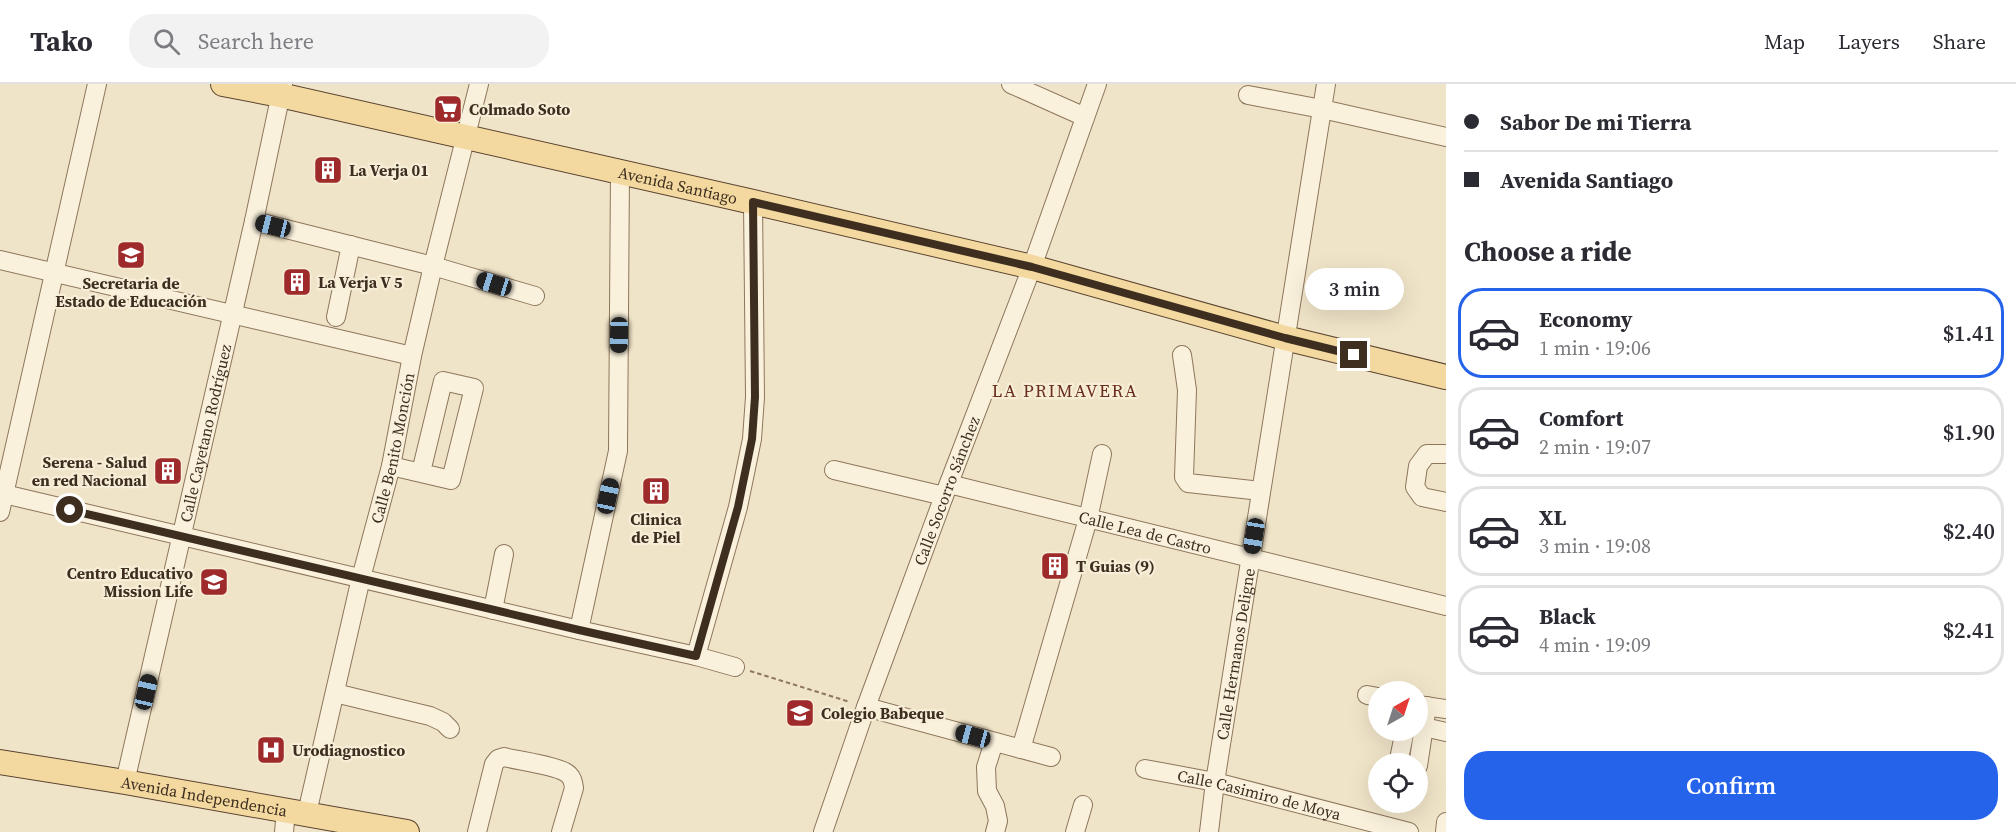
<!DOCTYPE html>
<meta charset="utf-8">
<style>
:root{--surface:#fff;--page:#f2f2f3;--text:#2b2b33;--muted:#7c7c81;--line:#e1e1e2;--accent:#2563eb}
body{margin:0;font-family:"Source Serif 4",serif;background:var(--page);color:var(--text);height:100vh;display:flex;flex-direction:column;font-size:22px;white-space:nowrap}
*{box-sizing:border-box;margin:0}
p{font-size:20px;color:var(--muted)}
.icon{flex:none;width:33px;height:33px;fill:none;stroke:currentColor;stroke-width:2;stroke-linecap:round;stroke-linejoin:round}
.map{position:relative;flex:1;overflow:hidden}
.details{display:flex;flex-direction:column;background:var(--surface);width:570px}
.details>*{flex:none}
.hud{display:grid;align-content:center;height:132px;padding:0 18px;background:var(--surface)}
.needle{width:39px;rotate:39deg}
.controls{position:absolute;left:1368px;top:597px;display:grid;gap:12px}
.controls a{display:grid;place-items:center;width:60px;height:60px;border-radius:50%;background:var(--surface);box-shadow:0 6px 24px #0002;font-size:30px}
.end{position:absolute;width:27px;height:27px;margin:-14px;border:8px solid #3d2e20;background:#fff;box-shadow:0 0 0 3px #fff}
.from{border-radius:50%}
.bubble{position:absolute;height:42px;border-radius:21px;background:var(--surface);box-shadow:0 6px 24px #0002;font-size:20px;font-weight:600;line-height:42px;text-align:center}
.car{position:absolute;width:18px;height:36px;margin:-18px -9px;border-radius:8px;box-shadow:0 0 4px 2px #0007;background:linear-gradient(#222 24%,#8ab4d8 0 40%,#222 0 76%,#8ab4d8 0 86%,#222 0)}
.hud b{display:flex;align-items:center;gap:21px;height:57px;font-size:22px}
.hud b+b{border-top:2px solid var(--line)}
.hud i{width:15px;height:15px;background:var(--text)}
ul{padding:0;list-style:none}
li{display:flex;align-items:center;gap:18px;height:90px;margin:0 12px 9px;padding:0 6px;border:3px solid var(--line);border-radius:24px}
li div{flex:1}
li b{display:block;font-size:22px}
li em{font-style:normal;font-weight:600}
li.active{border-color:var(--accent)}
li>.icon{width:54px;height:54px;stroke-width:1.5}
h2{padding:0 18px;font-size:27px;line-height:72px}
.button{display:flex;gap:12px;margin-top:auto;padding:12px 18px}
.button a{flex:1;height:69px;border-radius:24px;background:var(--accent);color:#fff;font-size:24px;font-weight:600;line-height:69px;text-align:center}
header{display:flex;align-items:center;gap:36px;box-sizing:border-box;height:84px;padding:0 30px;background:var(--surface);border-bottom:2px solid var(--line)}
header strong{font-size:28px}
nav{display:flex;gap:33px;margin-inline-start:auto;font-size:21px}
.search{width:420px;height:54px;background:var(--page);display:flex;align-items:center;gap:15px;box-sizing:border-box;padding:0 21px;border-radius:24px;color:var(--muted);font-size:22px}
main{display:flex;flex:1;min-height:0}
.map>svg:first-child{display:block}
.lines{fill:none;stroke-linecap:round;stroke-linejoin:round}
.minor-casing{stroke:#8d765c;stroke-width:20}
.major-casing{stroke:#5b4430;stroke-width:26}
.path{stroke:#8d765c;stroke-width:2;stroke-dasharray:4.5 3;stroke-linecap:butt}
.minor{stroke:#faf1dc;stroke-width:18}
.major{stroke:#f3d9a0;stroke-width:24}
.route{stroke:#3d2e20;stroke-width:8}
.labels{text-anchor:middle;stroke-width:4.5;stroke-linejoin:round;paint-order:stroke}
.poi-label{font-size:16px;font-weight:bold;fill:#3d2e20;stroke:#f7eed8;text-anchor:start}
.street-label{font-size:16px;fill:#3d2e20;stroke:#f7eed8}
.neighbourhood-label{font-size:18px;letter-spacing:1.5px;fill:#6b2e1e;stroke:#f7eed8}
</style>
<header>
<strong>Tako</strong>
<div class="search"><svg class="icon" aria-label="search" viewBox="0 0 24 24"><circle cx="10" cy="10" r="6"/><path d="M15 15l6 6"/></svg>Search here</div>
<nav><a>Map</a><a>Layers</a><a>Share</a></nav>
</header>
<main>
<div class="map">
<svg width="1446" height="748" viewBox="0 0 1446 748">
<rect width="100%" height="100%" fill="#f0e4c8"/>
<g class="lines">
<g class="minor-casing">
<g id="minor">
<path d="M1011 0 1085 33"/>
<path d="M1248 11 1322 25 1446 53"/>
<path d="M254 137 433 182 535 212"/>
<path d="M0 176 412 272"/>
<path d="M336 233 351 161"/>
<path d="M1182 271 1187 306 1184 393 1188 399 1261 407"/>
<path d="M1446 370H1427L1418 382 1415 403 1422 413 1446 418"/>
<path d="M391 382 451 396 474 304 443 297 421 388"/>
<path d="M834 386 944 412"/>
<path id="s1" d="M949 400 1446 522"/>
<path d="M0 409 579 546 696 572 735 583"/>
<path d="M0 428 97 0"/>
<path d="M493 526 504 470"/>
<path d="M579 546 618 367 620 88"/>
<path d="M696 572 738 423 752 355 755 313 753 118"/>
<path d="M335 609 430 632 443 638 450 645"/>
<path d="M1367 611 1378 613"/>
<path d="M1418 621 1446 625"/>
<path d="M866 623 1051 673"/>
<path d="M1418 643H1424L1446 648"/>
<path d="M994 658 986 683 987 707 995 722 998 737 995 748"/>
<path d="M1021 665 1088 435 1102 370"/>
<path d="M1398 680 1405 646"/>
<path d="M1418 682 1427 622"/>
<path id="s2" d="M1145 685 1215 698 1409 748"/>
<path id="s3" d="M125 698 254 137 283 0"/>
<path id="s4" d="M307 729 361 494 391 382 412 272 433 182 479 0"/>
<path d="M284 748 286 726"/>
<path d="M477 748 494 680 498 675 504 673C520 677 553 681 565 688 572 692 573 697 574 704L561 748"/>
<path id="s5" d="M823 748 866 623 944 412 1032 183 1097 0"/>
<path d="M1075 748 1083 721"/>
<path id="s6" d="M1209 748 1215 698 1326 0"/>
<path d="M1445 748 1446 738"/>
</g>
</g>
<g class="major-casing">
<g id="major">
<path id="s7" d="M223 0 280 11 753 118 1032 183 1285 254 1446 293"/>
<path id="s8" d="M0 678 125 698 407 748"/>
</g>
</g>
<path class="path" d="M750 587 850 618"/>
<use href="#minor" class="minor"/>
<use href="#major" class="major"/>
</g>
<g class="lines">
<path class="route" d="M70 426 579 546 696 572 738 423 752 355 755 313 753 118 1032 183 1285 254 1354 271"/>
</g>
<defs>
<g id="supermarket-square" transform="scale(1.5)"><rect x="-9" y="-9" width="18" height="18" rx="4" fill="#9e2a2b" stroke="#f7eed8"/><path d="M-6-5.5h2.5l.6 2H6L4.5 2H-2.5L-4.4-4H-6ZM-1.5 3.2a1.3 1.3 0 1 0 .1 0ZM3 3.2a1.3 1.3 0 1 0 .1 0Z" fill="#fff"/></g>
<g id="building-square" transform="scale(1.5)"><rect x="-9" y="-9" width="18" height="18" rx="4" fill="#9e2a2b" stroke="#f7eed8"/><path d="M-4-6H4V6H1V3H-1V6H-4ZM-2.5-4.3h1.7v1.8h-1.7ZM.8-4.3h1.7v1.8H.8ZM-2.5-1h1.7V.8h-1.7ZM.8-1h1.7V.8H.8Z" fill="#fff"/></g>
<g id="university-square" transform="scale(1.5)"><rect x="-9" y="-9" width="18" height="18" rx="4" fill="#9e2a2b" stroke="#f7eed8"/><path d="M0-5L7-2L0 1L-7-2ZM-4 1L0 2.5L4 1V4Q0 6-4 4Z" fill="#fff"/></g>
<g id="school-square" transform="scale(1.5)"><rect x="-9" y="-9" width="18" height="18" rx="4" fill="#9e2a2b" stroke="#f7eed8"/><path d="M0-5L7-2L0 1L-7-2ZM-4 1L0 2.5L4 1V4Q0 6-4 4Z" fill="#fff"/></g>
<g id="hospital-square" transform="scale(1.5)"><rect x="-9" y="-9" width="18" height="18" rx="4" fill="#9e2a2b" stroke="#f7eed8"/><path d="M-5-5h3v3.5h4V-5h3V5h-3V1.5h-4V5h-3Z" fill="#fff"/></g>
</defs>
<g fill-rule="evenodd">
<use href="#supermarket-square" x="448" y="25"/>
<use href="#building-square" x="328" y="86"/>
<use href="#university-square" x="131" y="171"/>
<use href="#building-square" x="297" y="198"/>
<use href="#building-square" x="168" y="387"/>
<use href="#building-square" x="656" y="407"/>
<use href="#building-square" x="1055" y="482"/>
<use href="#school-square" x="214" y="498"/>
<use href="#school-square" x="800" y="629"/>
<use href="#hospital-square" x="271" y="666"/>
</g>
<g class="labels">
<g class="poi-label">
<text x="469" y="31">Colmado Soto</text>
<text x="349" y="92">La Verja 01</text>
<text x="318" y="204">La Verja V 5</text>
<text x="131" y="205" text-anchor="middle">Secretaria de<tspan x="131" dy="18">Estado de Educación</tspan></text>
<text x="147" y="384" text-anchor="end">Serena - Salud<tspan x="147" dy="18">en red Nacional</tspan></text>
<text x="656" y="441" text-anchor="middle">Clinica<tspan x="656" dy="18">de Piel</tspan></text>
<text x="1076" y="488">T Guias (9)</text>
<text x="193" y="495" text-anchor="end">Centro Educativo<tspan x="193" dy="18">Mission Life</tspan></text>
<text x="821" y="635">Colegio Babeque</text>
<text x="292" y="672">Urodiagnostico</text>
</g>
<g class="street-label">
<text dy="6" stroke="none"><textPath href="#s7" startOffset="466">Avenida Santiago</textPath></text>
<text dy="6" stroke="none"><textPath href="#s3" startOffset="358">Calle Cayetano Rodríguez</textPath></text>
<text dy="6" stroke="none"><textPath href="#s4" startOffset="375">Calle Benito Monción</textPath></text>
<text dy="6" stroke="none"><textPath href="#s5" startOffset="363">Calle Socorro Sánchez</textPath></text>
<text dy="6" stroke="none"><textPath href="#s1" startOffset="202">Calle Lea de Castro</textPath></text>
<text dy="6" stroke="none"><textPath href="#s6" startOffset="180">Calle Hermanos Deligne</textPath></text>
<text dy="6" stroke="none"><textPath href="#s8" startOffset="207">Avenida Independencia</textPath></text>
<text dy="6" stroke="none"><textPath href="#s2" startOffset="117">Calle Casimiro de Moya</textPath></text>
</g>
<g class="neighbourhood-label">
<text x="1065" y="313">LA PRIMAVERA</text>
</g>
</g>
</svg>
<div class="controls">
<a><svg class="needle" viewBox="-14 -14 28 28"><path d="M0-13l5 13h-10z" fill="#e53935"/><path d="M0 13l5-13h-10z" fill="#7c7c81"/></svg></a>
<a><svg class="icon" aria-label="locate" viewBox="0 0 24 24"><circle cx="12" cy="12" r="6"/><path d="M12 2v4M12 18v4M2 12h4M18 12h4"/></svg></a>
</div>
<i class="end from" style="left:70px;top:426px"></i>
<i class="end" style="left:1354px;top:271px"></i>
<div class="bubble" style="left:1305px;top:184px;width:99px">3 min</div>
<i class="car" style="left:273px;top:142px;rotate:284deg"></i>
<i class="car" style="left:494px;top:200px;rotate:287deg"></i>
<i class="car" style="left:619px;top:251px;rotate:181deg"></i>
<i class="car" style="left:608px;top:412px;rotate:12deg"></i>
<i class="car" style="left:1254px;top:452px;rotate:189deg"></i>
<i class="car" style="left:146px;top:608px;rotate:13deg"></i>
<i class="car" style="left:973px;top:652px;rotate:285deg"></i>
</div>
<section class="details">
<div class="hud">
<b><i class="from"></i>Sabor De mi Tierra</b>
<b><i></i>Avenida Santiago</b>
</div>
<h2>Choose a ride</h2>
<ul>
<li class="active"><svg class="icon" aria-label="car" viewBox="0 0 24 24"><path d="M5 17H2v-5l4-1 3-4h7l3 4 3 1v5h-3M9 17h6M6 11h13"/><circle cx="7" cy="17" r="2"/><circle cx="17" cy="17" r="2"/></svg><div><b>Economy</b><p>1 min · 19:06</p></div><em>$1.41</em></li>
<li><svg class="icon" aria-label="car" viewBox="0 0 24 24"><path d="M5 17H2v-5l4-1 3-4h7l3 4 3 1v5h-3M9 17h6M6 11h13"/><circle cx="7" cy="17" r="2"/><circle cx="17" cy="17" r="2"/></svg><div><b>Comfort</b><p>2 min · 19:07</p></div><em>$1.90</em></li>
<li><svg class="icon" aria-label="car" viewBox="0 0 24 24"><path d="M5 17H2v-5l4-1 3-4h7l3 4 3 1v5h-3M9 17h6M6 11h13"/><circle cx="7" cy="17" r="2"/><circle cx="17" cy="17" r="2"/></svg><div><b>XL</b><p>3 min · 19:08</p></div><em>$2.40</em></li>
<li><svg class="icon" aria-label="car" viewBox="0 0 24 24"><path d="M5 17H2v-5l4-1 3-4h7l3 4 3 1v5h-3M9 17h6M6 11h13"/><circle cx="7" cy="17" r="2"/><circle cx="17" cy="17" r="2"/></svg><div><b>Black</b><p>4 min · 19:09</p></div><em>$2.41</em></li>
</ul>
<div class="button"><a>Confirm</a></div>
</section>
</main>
